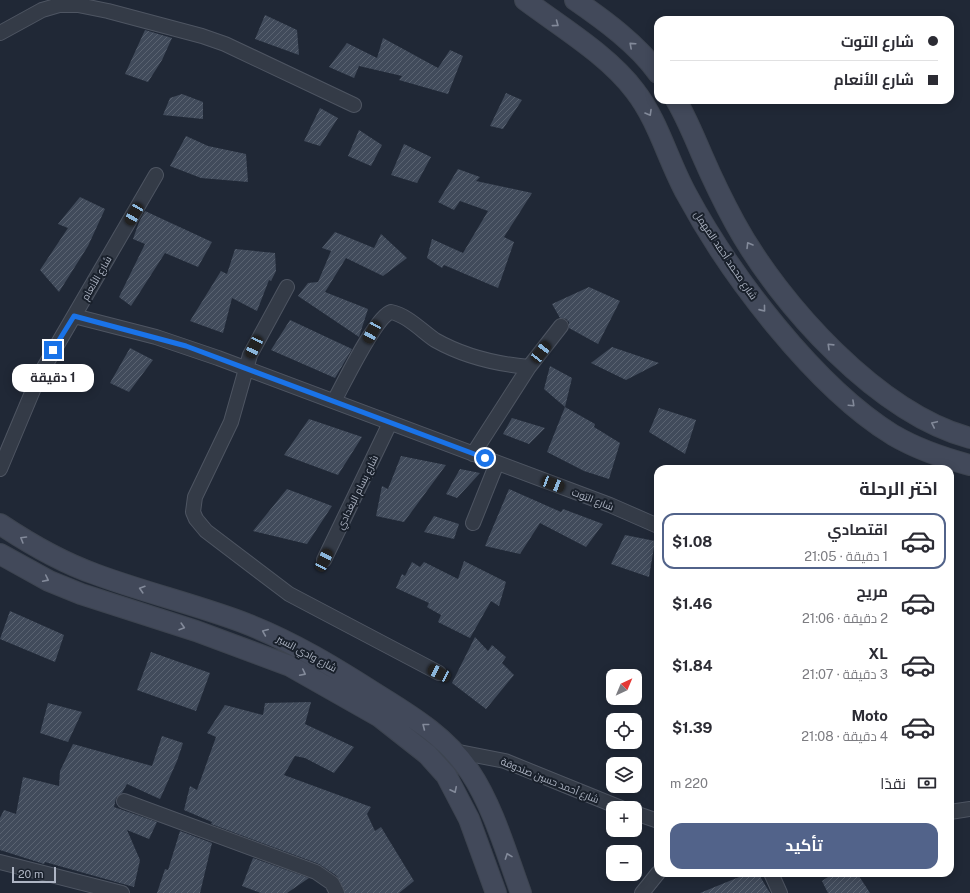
<!DOCTYPE html>
<html lang="ar">
<meta charset="utf-8">
<style>
:root{--surface:#fff;--page:#f2f2f3;--text:#2b2b33;--muted:#7c7c81;--line:#e1e1e2;--accent:#52638a}
body{margin:0;font-family:"Public Sans",Cairo,sans-serif;background:var(--page);color:var(--text);direction:rtl;height:100vh;display:flex;flex-direction:column;font-size:15px;white-space:nowrap}
*{box-sizing:border-box;margin:0}
p{font-size:13px;color:var(--muted)}
.icon{flex:none;width:22px;height:22px;fill:none;stroke:currentColor;stroke-width:2;stroke-linecap:round;stroke-linejoin:round}
.map{position:relative;flex:1;overflow:hidden;direction:ltr}
.sheet{position:absolute;left:654px;top:465px;width:300px;height:412px;display:flex;flex-direction:column;background:var(--surface);border-radius:12px;box-shadow:0 2px 10px #0003;direction:rtl}
.sheet>*{flex:none}
.banner{position:absolute;left:654px;top:16px;width:300px;height:88px;border-radius:12px;box-shadow:0 2px 10px #0003;direction:rtl;display:grid;align-content:center;height:88px;padding:0 16px;background:var(--surface)}
.needle{width:26px;rotate:44deg}
.buttons{position:absolute;left:606px;top:669px;display:grid;gap:8px}
.buttons a{display:grid;place-items:center;width:36px;height:36px;border-radius:8px;background:var(--surface);box-shadow:0 2px 10px #0003;font-size:20px}
.scale{position:absolute;left:12px;bottom:10px;width:44px;box-sizing:border-box;padding-left:4px;border:2px solid #aeb5c4;border-top:0;font-size:11px;line-height:14px;white-space:nowrap;color:#aeb5c4;-webkit-text-stroke:3px #19202b;paint-order:stroke}
.end{position:absolute;width:18px;height:18px;margin:-9px;border:5px solid #1a73e8;background:#fff;box-shadow:0 0 0 2px #fff}
.from{border-radius:50%}
.bubble{position:absolute;height:28px;border-radius:12px;background:var(--surface);box-shadow:0 2px 10px #0003;font-size:13px;font-weight:700;line-height:28px;text-align:center;direction:rtl}
.car{position:absolute;width:12px;height:24px;margin:-12px -6px;border-radius:5px;box-shadow:0 0 3px 1px #0007;background:linear-gradient(#222 24%,#8ab4d8 0 40%,#222 0 76%,#8ab4d8 0 86%,#222 0)}
.banner b{display:flex;align-items:center;gap:14px;height:38px;font-size:15px}
.banner b+b{border-top:1px solid var(--line)}
.banner i{width:10px;height:10px;background:var(--text)}
ul{padding:0;list-style:none}
li{display:flex;align-items:center;gap:12px;height:56px;margin:0 8px 6px;padding:0 8px;border:2px solid transparent;border-radius:12px}
li div{flex:1}
li b{display:block;font-size:15px}
li em{font-style:normal;font-weight:700}
li.selected{border-color:var(--accent)}
li>.icon{width:36px;height:36px;stroke-width:1.5}
h2{padding:0 16px;font-size:18px;line-height:48px}
.pay{display:flex;align-items:center;gap:10px;height:44px;padding:0 16px;font-size:15px}
.pay p{margin-inline-start:auto}
.primary-button{display:flex;gap:8px;margin-top:auto;padding:8px 16px}
.primary-button a{flex:1;height:46px;border-radius:12px;background:var(--accent);color:#fff;font-size:16px;font-weight:700;line-height:46px;text-align:center}
.map>svg:first-child{display:block}
.building{fill:url(#building-hatch)}
.lines{fill:none;stroke-linecap:round;stroke-linejoin:round}
.street-casing{stroke:#4e5562;stroke-width:16}
.secondary-casing{stroke:#3d4450;stroke-width:22}
.street{stroke:#343b47;stroke-width:14}
.secondary{stroke:#42495a;stroke-width:20}
.oneway{stroke:#838a9a}
.route{stroke:#1a73e8;stroke-width:5}
.labels{text-anchor:middle;stroke-width:4;stroke-linejoin:round;paint-order:stroke}
.street-label{font-size:10px;fill:#aeb5c4;stroke:#19202b}
</style>
<div class="map">
<svg width="970" height="893" viewBox="0 0 970 893">
<defs>
<pattern id="building-hatch" width="6" height="6" patternUnits="userSpaceOnUse"><rect width="6" height="6" fill="#414b5b"/><path d="M-1 1l2-2M0 6l6-6M5 7l2-2" fill="none" stroke="#5a6371"/></pattern>
</defs>
<rect width="100%" height="100%" fill="#202836"/>
<path class="building" d="M265 15 297 30 299 55 255 39Z
M145 30 172 38 162 60 148 82 125 74Z
M383 38 438 68 450 50 463 56 448 94 399 80 402 76 359 66 354 78 329 67 347 43 377 58Z
M506 93 522 100 503 129 490 126Z
M182 94 203 102V119L163 115 170 98Z
M320 108 338 118 320 146 304 141Z
M359 130 382 145 371 166 348 156Z
M186 136 208 146 246 154 248 182 201 178 170 166Z
M404 144 431 157 417 183 391 175Z
M458 169 480 177 476 181 532 193 504 237 514 242 498 288 444 265 442 268 427 258 432 239 463 253 488 211 460 201 454 210 438 202Z
M80 197 105 209 88 246 59 292 40 270 68 228 58 224Z
M145 211 212 242 198 267 165 253 131 306 119 297 145 244 133 239 139 222Z
M335 232 374 248 381 234 407 258 383 276 346 258 325 292 368 309 359 337 298 296 308 283 318 282 331 251 322 248Z
M235 249 275 253 276 271 271 281 269 280 257 311 232 298 223 333 190 321 221 271 227 274Z
M589 287 620 301 598 344 569 328V322L566 319 560 318 552 304Z
M290 320 352 349 335 378 271 350Z
M612 347 659 363 626 380 591 363Z
M130 348 153 360 129 392 110 383Z
M550 366 572 378 565 407 544 389Z
M565 407 595 424 594 427 620 443 609 479 584 471 547 452Z
M659 408 696 420 685 454 649 432Z
M512 418 545 428 529 444 503 434Z
M309 419 362 437 338 475 284 455Z
M401 456 446 465 404 522 376 516 382 486 388 489Z
M460 469 480 473 457 498 446 494Z
M287 489 332 506 307 544 253 531Z
M509 489 561 512 563 509 603 524 586 547 540 523 520 554 485 546Z
M434 516 459 524 454 539 424 532Z
M625 535 655 541 649 577 611 564Z
M464 561 506 582 499 606 491 601 470 638 438 622 441 615 427 607 429 603 396 588 402 574 405 576 412 562 420 567 424 562 458 579Z
M10 611 64 635 55 662 0 639Z
M475 637 488 651 492 645 506 657 502 663 514 675 486 709 452 683Z
M151 652 210 673 196 711 137 690Z
M311 702 305 724 354 747 334 773 305 758 295 756 284 775 371 807 367 814 375 831 381 827 414 881 399 893H345L337 876 319 864 211 824 212 822 184 810 190 786 197 790 216 737 207 733 225 705 263 715 265 703Z
M48 703 82 712 68 742 40 733Z
M162 736 183 743 177 761 160 799 127 784 122 793 116 798 114 807 157 822 149 839 127 830 140 860 134 887 45 862 44 864 0 850V818L4 810 16 814 23 777 59 786 60 771 73 744 152 766Z
M180 831 212 843 200 893H157L165 869 168 870Z
M253 858 309 878 287 893H261L242 886Z
M749 873H758L770 893H700Z
M834 873H857L870 893H828L822 881Z"/>
<g class="lines">
<g class="street-casing">
<path id="street" d="M0 33 42 10 59 5H78L108 11 202 36 225 44 354 105
M287 287 250 355 231 422 195 497 193 512 196 519 206 531 289 594 439 673
M74 316 156 337 218 358 610 505 658 526
M334 401C343 385 376 316 391 312 407 315 422 331 435 340 465 357 495 364 529 367
M473 454 529 367 561 326
M0 469 39 376 156 175
M473 523 497 463
M324 560 390 423
M454 751 505 761 621 808
M124 801 316 872 332 883 337 893
M950 812 970 809
M635 813 658 821
M0 862 122 893
M771 873 780 893
M642 893 658 873"/>
</g>
<g class="secondary-casing">
<path id="secondary" d="M525 0C561 27 608 55 635 91 659 122 668 161 687 195 730 275 815 387 893 435 917 449 943 458 970 465
M575 0C604 20 637 44 658 73
M676 100C686 117 694 136 702 155 712 178 723 201 735 223 780 305 878 413 970 438
M0 524C30 544 61 562 95 574 143 592 194 604 242 622 292 641 336 668 381 697 415 718 448 739 470 772 493 806 507 855 521 893
M0 554 49 581 81 594 196 631 290 666 380 717 427 754 446 775 469 819 496 893"/>
</g>
<use href="#street" class="street"/>
<use href="#secondary" class="secondary"/>
</g>
<defs><path id="oneway-chevron" d="M-2-3.5L2.5 0L-2 3.5" fill="none" stroke-width="1.6" stroke-linecap="round" stroke-linejoin="round"/></defs>
<g class="oneway">
<use href="#oneway-chevron" transform="translate(556 24) rotate(37)"/>
<use href="#oneway-chevron" transform="translate(632 45) rotate(-138)"/>
<use href="#oneway-chevron" transform="translate(649 113) rotate(60)"/>
<use href="#oneway-chevron" transform="translate(749 245) rotate(-121)"/>
<use href="#oneway-chevron" transform="translate(763 309) rotate(51)"/>
<use href="#oneway-chevron" transform="translate(830 346) rotate(-136)"/>
<use href="#oneway-chevron" transform="translate(852 404) rotate(43)"/>
<use href="#oneway-chevron" transform="translate(934 424) rotate(-155)"/>
<use href="#oneway-chevron" transform="translate(23 539) rotate(-149)"/>
<use href="#oneway-chevron" transform="translate(46 579) rotate(26)"/>
<use href="#oneway-chevron" transform="translate(142 589) rotate(-163)"/>
<use href="#oneway-chevron" transform="translate(182 627) rotate(17)"/>
<use href="#oneway-chevron" transform="translate(265 632) rotate(-157)"/>
<use href="#oneway-chevron" transform="translate(303 673) rotate(27)"/>
<use href="#oneway-chevron" transform="translate(425 726) rotate(-142)"/>
<use href="#oneway-chevron" transform="translate(454 790) rotate(64)"/>
<use href="#oneway-chevron" transform="translate(508 856) rotate(-110)"/>
</g>
<g class="lines">
<path class="route" d="M53 350 74 316 186 346 485 458"/>
</g>
<g class="labels">
<g class="street-label">
<text transform="translate(726 255) rotate(56)" y="4">شارع محمد أحمد المهمل</text>
<text transform="translate(96 278) rotate(-60)" y="4">شارع الأنعام</text>
<text transform="translate(357 492) rotate(-64)" y="4">شارع بسام البغدادي</text>
<text transform="translate(593 499) rotate(21)" y="4">شارع التوت</text>
<text transform="translate(307 653) rotate(28)" y="4">شارع وادي السير</text>
<text transform="translate(550 780) rotate(22)" y="4">شارع أحمد حسين صندوقة</text>
</g>
</g>
</svg>
<div class="buttons">
<a><svg class="needle" viewBox="-14 -14 28 28"><path d="M0-13l5 13h-10z" fill="#e53935"/><path d="M0 13l5-13h-10z" fill="#7c7c81"/></svg></a>
<a><svg class="icon" aria-label="locate" viewBox="0 0 24 24"><circle cx="12" cy="12" r="6"/><path d="M12 2v4M12 18v4M2 12h4M18 12h4"/></svg></a>
<a><svg class="icon" aria-label="layers" viewBox="0 0 24 24"><path d="M12 4l9 5-9 5-9-5zM3 14l9 5 9-5"/></svg></a>
<a>+</a>
<a>−</a>
</div>
<div class="scale">20 m</div>
<i class="end from" style="left:485px;top:458px"></i>
<i class="end" style="left:53px;top:350px"></i>
<div class="bubble" style="left:12px;top:364px;width:82px">1 دقيقة</div>
<i class="car" style="left:134px;top:214px;rotate:210deg"></i>
<i class="car" style="left:372px;top:332px;rotate:208deg"></i>
<i class="car" style="left:254px;top:347px;rotate:205deg"></i>
<i class="car" style="left:541px;top:352px;rotate:38deg"></i>
<i class="car" style="left:553px;top:484px;rotate:111deg"></i>
<i class="car" style="left:324px;top:560px;rotate:26deg"></i>
<i class="car" style="left:439px;top:673px;rotate:296deg"></i>
<div class="banner">
<b><i class="from"></i>شارع التوت</b>
<b><i></i>شارع الأنعام</b>
</div>
<section class="sheet">
<h2>اختر الرحلة</h2>
<ul>
<li class="selected"><svg class="icon" aria-label="car" viewBox="0 0 24 24"><path d="M5 17H2v-5l4-1 3-4h7l3 4 3 1v5h-3M9 17h6M6 11h13"/><circle cx="7" cy="17" r="2"/><circle cx="17" cy="17" r="2"/></svg><div><b>اقتصادي</b><p>1 دقيقة · 21:05</p></div><em>$1.08</em></li>
<li><svg class="icon" aria-label="car" viewBox="0 0 24 24"><path d="M5 17H2v-5l4-1 3-4h7l3 4 3 1v5h-3M9 17h6M6 11h13"/><circle cx="7" cy="17" r="2"/><circle cx="17" cy="17" r="2"/></svg><div><b>مريح</b><p>2 دقيقة · 21:06</p></div><em>$1.46</em></li>
<li><svg class="icon" aria-label="car" viewBox="0 0 24 24"><path d="M5 17H2v-5l4-1 3-4h7l3 4 3 1v5h-3M9 17h6M6 11h13"/><circle cx="7" cy="17" r="2"/><circle cx="17" cy="17" r="2"/></svg><div><b>XL</b><p>3 دقيقة · 21:07</p></div><em>$1.84</em></li>
<li><svg class="icon" aria-label="car" viewBox="0 0 24 24"><path d="M5 17H2v-5l4-1 3-4h7l3 4 3 1v5h-3M9 17h6M6 11h13"/><circle cx="7" cy="17" r="2"/><circle cx="17" cy="17" r="2"/></svg><div><b>Moto</b><p>4 دقيقة · 21:08</p></div><em>$1.39</em></li>
</ul>
<div class="pay"><svg class="icon" aria-label="cash" viewBox="0 0 24 24"><path d="M3 7h18v10H3z"/><circle cx="12" cy="12" r="2"/></svg>نقدًا<p>220 m</p></div>
<div class="primary-button"><a>تأكيد</a></div>
</section>
</div>
